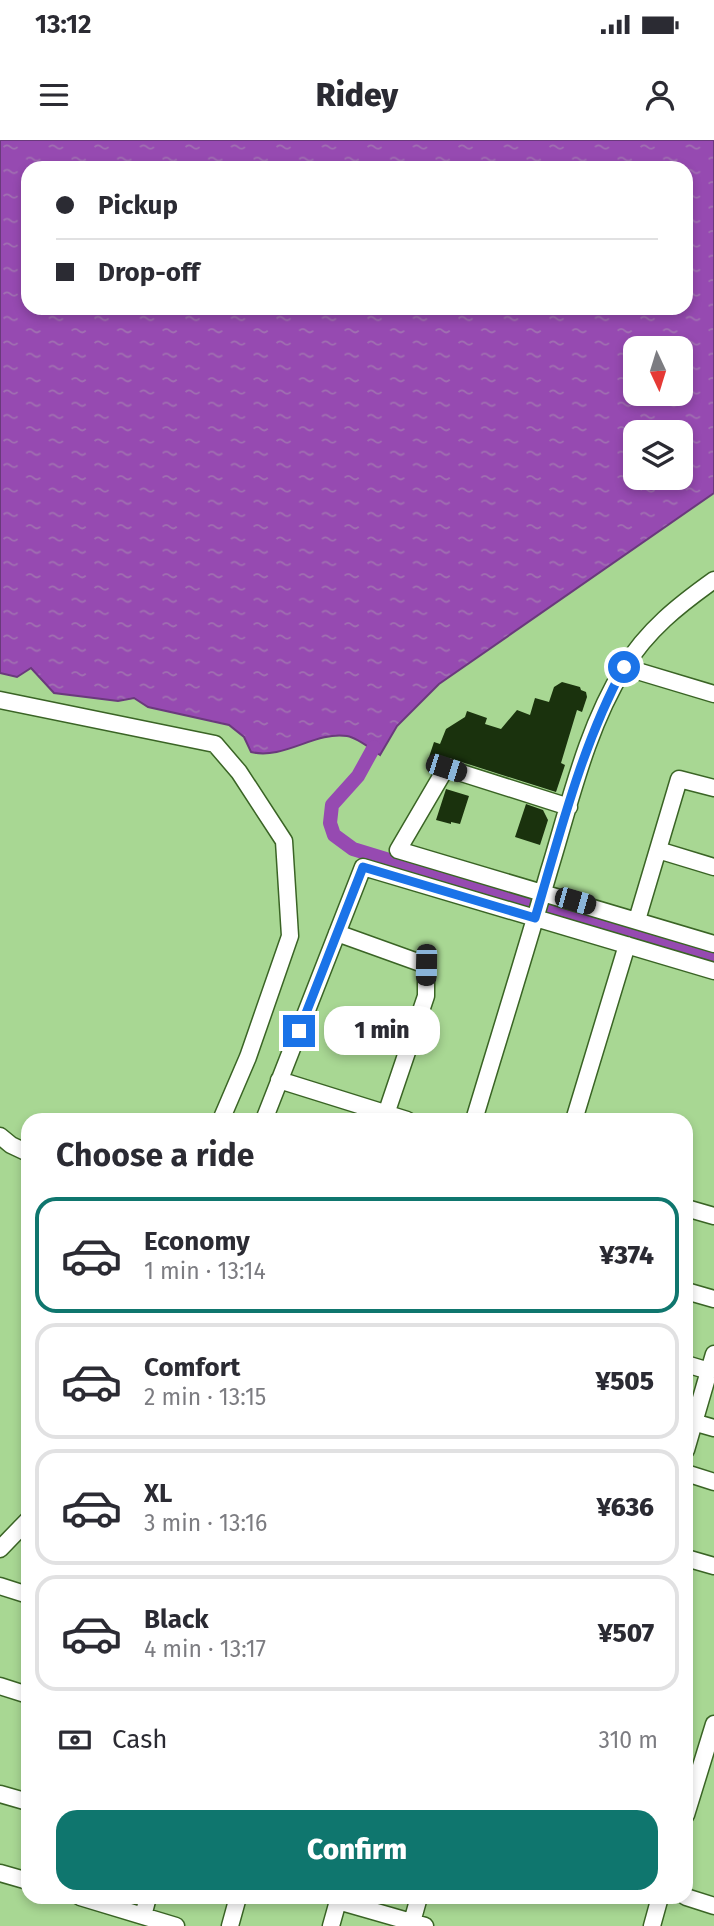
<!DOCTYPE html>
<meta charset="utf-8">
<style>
:root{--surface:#fff;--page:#f2f2f3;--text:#2b2b33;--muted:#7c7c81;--line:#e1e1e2;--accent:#0f766e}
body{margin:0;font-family:"Fira Sans",sans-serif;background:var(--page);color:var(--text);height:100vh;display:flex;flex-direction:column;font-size:26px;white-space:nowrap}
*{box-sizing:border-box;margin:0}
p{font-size:23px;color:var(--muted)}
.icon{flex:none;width:38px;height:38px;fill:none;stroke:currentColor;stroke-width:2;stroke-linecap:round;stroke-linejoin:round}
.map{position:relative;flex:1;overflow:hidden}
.details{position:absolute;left:21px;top:973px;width:672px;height:791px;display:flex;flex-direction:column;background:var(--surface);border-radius:21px;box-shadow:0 4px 10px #0003}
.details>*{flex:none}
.guide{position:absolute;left:21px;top:21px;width:672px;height:154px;border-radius:21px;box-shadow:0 4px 10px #0003;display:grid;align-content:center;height:154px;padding:0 35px;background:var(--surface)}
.needle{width:46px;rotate:176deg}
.tools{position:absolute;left:623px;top:196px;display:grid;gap:14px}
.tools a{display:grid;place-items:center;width:70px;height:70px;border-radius:14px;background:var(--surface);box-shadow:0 4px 10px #0003;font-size:35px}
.end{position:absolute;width:32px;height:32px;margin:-16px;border:9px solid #1a73e8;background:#fff;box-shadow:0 0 0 4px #fff}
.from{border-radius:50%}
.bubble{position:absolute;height:49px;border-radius:21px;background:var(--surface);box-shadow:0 4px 10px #0003;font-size:23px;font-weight:800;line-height:49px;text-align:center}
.car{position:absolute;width:21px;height:42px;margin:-21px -10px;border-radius:9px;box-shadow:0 0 5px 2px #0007;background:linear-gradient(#222 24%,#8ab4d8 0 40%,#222 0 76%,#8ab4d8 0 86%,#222 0)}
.guide b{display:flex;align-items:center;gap:24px;height:66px;font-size:26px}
.guide b+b{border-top:2px solid var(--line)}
.guide i{width:18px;height:18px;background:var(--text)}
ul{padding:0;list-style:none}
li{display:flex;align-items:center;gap:21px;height:116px;margin:0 14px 10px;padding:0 21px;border:4px solid var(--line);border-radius:21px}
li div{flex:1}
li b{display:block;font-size:26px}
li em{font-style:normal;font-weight:800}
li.selected{border-color:var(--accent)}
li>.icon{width:63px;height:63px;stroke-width:1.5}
h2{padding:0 35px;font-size:32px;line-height:84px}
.pay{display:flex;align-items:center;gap:18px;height:77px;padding:0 35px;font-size:26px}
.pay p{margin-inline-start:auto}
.cta{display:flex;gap:14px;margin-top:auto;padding:14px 35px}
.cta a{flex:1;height:80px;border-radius:21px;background:var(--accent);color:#fff;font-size:28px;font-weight:800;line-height:80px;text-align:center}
.status{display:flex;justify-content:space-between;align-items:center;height:49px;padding:0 35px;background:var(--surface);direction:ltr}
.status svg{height:19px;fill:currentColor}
header{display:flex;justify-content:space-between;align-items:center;height:91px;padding:0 35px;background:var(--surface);font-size:32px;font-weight:800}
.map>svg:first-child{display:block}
.water{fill:url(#water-ripples);stroke:#6a3a7c;stroke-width:2;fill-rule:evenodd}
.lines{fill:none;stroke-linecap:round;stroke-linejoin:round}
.canal{stroke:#964ab1;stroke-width:14}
.building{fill:#1a320d}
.minor-casing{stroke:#3a6425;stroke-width:19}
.minor{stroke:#fff;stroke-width:16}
.route{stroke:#1a73e8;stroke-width:9}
</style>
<div class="status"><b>13:12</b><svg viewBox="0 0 49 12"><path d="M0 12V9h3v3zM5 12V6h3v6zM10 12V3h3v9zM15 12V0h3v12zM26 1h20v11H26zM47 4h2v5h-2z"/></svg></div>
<header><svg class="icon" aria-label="menu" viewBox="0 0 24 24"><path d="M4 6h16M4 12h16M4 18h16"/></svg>Ridey<svg class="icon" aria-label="person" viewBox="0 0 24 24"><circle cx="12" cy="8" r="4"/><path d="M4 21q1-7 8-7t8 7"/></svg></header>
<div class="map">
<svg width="714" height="1786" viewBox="0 0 714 1786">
<defs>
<pattern id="water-ripples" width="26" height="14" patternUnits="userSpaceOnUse" patternTransform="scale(1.75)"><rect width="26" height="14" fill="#964ab1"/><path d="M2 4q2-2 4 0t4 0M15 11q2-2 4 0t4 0" fill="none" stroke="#a070b1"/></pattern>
</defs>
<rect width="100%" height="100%" fill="#a8d793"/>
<path class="water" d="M0 0H714V353L439 544 397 586 380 615C371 609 358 598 347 596 315 591 284 620 251 612L244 597 229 585 148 567 134 558 118 561 54 553 31 528 17 537 0 533ZM28 28H686V168H28ZM635 208H681V254H635ZM635 292H681V338H635Z"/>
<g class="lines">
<path class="canal" d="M374 607 358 636 332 665 330 683 334 695 353 709 714 819"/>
</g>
<path class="building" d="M562 542 580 547 581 550 586 552 587 557 582 572 577 570 561 623 565 625 556 652 449 618 439 620 429 617 434 602 440 604 446 589 465 577 467 571 487 578 485 584 501 589 517 570 530 575 535 558 549 562 554 547Z
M446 649 469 656 460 684 451 682V684L436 680Z
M526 664 543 670 548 680 540 705 515 697Z"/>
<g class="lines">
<g class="minor-casing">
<path id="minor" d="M624 527 714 554
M0 560 215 604 239 632 284 701 290 796 248 917 221 980
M569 667 446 628 398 710 714 804
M658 710 714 727
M637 780 679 639 714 648
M337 793 426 825V856L384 980
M279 940 407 980
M264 980 363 727 714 831
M474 980C499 897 525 814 549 731 570 663 586 589 624 528 647 490 679 465 714 440
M574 980 627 805
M0 996 11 1005 28 1013
M686 1068 714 1076
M686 1151 714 1159
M686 1224 709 1231 714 1214
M686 1280 714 1288
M686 1310 709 1231
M686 1333 714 1342
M0 1409 28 1380
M686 1418 714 1426
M0 1446 28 1455
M0 1546 28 1555
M0 1654 28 1662
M686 1675 714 1584
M0 1733 28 1741
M80 1757 176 1786
M686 1757 714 1766
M143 1776 148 1757
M412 1782 419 1757
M230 1786 238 1757
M331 1786 338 1761 425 1786
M652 1786 660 1757"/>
</g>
<use href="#minor" class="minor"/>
</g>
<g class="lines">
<path class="route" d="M299 891 363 727 535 778C560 693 582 604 624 527"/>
</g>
</svg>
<div class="tools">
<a><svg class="needle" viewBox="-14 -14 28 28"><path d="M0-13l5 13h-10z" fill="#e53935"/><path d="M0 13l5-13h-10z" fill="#7c7c81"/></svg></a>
<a><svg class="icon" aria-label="layers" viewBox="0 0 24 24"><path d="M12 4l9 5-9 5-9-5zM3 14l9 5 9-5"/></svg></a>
</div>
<i class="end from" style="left:624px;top:527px"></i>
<i class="end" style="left:299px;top:891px"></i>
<div class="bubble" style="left:324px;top:866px;width:116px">1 min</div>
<i class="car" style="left:446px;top:628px;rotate:108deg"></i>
<i class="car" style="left:575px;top:761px;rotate:106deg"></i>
<i class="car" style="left:426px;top:825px;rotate:181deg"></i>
<div class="guide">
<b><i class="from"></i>Pickup</b>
<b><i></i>Drop-off</b>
</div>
<section class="details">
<h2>Choose a ride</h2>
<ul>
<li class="selected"><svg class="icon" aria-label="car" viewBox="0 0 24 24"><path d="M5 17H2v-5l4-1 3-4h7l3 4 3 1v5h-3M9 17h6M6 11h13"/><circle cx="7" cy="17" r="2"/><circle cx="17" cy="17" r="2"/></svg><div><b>Economy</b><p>1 min · 13:14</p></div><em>¥374</em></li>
<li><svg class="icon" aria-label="car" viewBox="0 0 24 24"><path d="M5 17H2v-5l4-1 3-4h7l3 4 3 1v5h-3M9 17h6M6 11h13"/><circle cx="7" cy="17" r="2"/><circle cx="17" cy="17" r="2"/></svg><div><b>Comfort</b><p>2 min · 13:15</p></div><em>¥505</em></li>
<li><svg class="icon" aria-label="car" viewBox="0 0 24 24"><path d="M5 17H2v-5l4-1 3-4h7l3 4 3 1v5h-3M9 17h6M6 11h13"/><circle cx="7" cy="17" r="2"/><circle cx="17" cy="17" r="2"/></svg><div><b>XL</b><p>3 min · 13:16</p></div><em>¥636</em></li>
<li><svg class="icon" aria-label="car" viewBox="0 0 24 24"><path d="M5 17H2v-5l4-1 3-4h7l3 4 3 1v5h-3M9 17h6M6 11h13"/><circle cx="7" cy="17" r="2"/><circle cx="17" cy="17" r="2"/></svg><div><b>Black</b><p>4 min · 13:17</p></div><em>¥507</em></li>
</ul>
<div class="pay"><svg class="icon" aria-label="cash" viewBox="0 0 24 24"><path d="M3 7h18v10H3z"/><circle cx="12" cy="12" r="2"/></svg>Cash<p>310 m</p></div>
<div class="cta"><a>Confirm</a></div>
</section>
</div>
